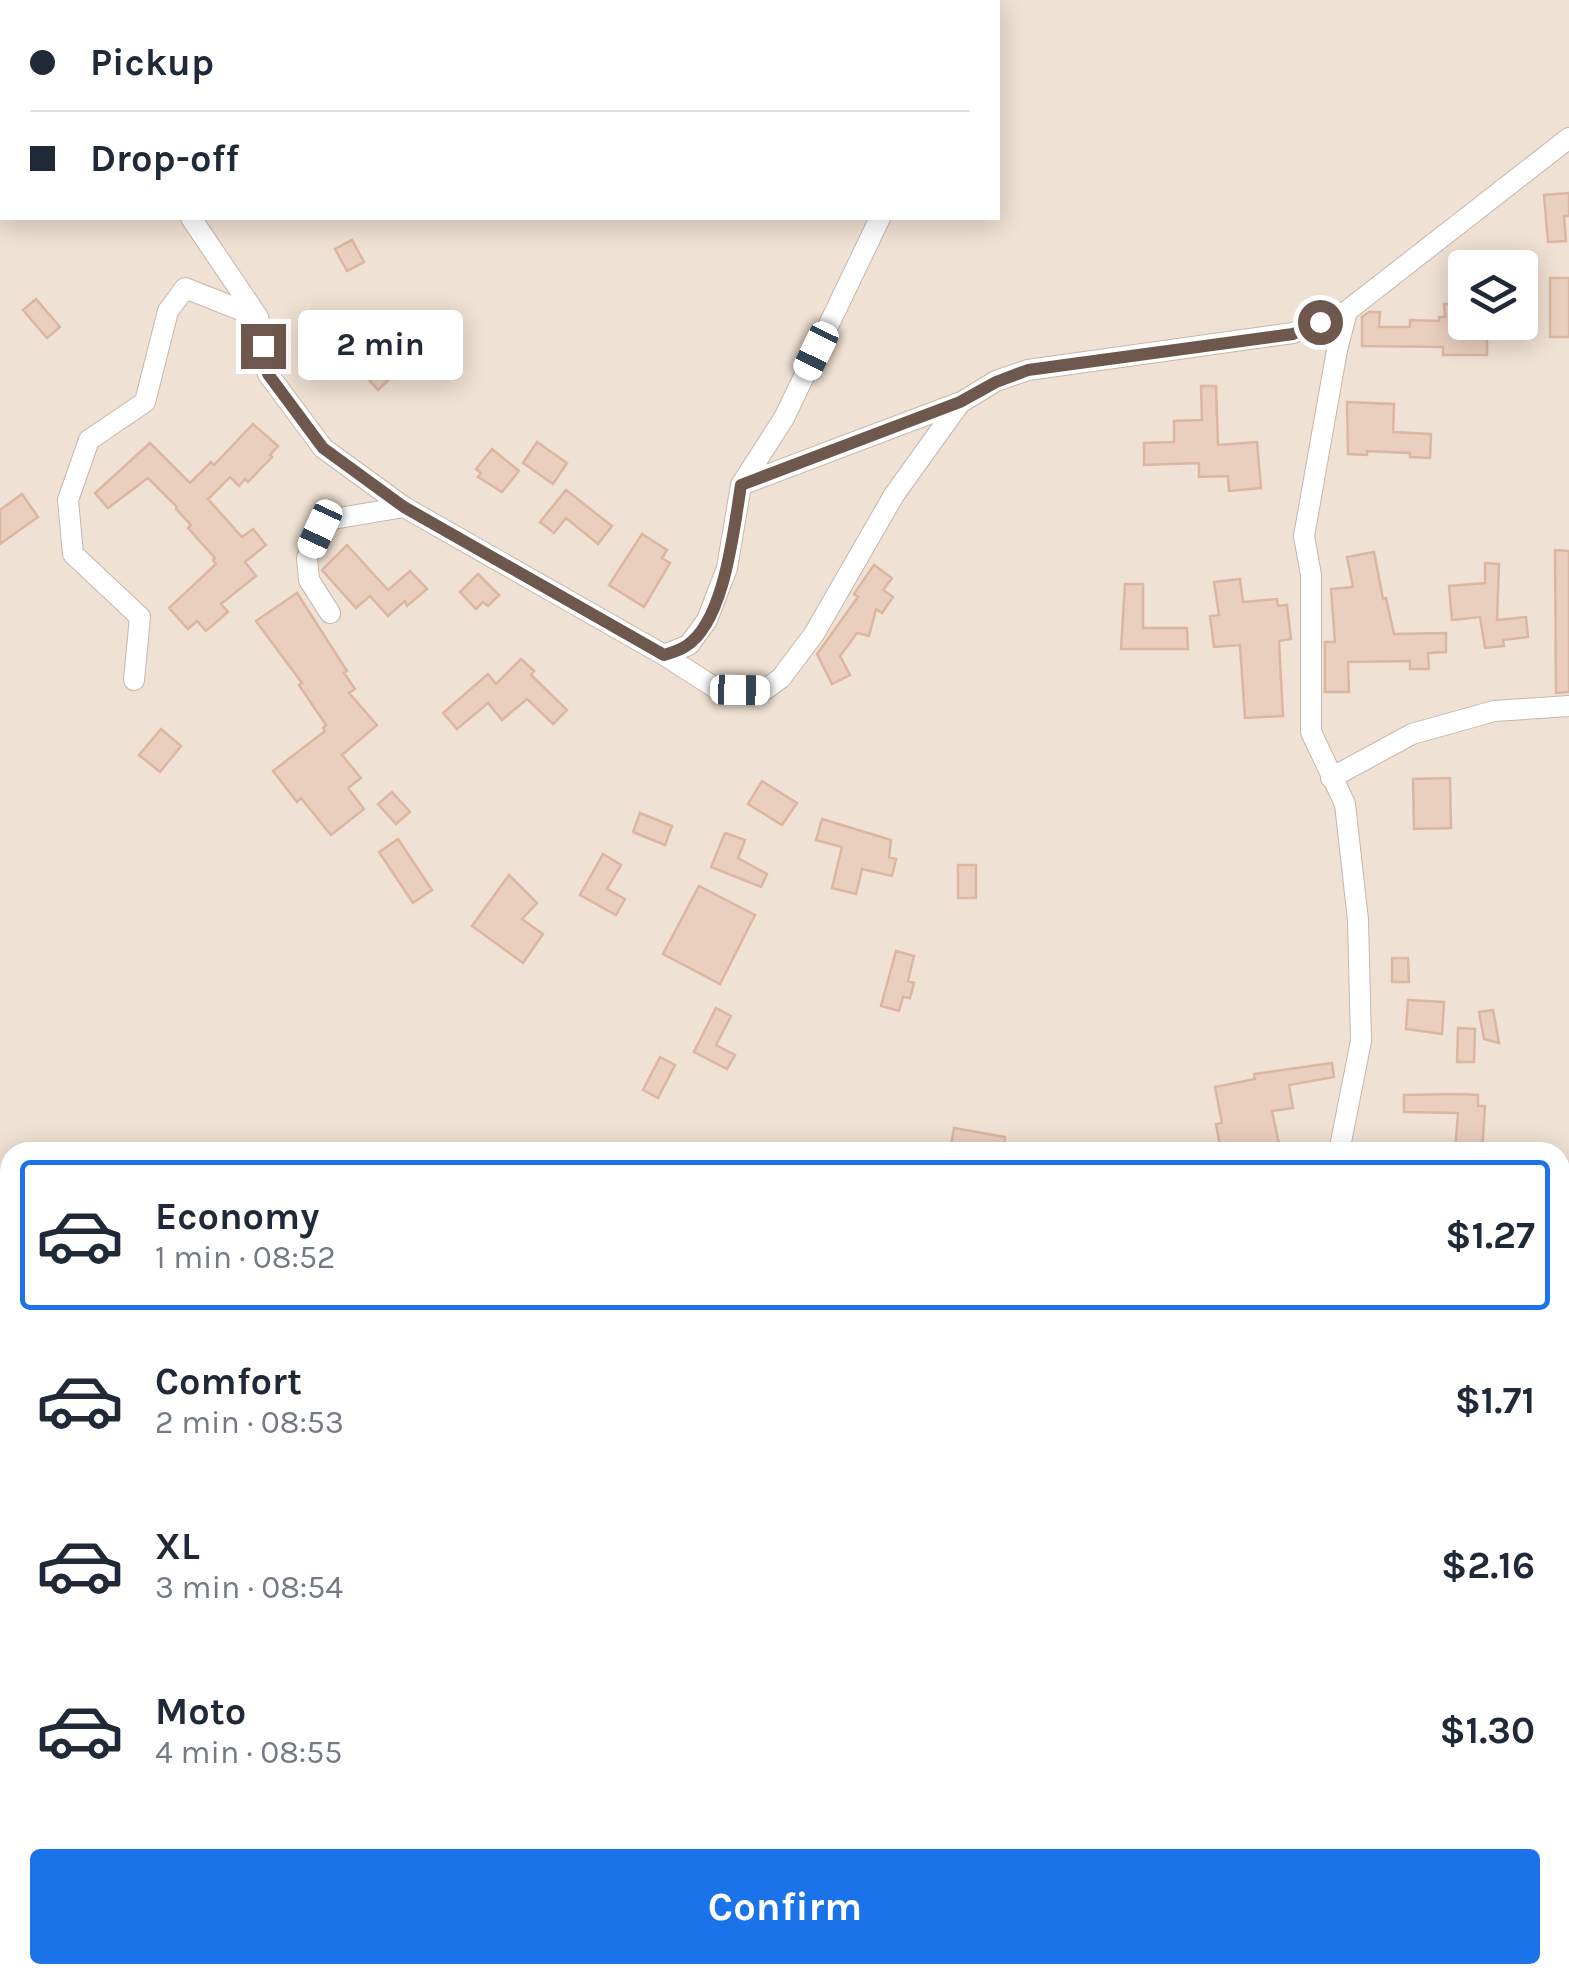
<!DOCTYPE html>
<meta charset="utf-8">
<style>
:root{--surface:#fff;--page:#f2f2f3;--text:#1f2937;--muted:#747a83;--line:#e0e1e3;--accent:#1a73e8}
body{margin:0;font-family:Karla,sans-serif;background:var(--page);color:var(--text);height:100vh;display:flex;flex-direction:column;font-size:38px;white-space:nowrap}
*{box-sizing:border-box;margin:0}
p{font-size:32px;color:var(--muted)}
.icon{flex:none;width:55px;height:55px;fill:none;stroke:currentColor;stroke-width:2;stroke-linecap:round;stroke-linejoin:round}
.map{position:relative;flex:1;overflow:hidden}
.side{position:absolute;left:0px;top:1142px;width:1570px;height:842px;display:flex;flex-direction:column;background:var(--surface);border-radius:30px 30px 0 0;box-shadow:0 5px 25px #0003}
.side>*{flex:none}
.hud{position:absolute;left:0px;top:0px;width:1000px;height:220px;box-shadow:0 5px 25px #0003;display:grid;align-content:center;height:220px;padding:0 30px;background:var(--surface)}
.fabs{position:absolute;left:1448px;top:250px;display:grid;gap:20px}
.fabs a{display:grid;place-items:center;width:90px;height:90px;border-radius:10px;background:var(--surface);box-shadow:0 5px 25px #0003;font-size:50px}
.end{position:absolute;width:45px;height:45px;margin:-22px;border:12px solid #6e574c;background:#fff;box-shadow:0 0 0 5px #fff}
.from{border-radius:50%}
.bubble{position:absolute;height:70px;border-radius:10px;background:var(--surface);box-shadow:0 5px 25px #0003;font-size:32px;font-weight:700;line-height:70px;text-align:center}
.car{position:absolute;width:30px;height:60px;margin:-30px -15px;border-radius:12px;box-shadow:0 0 8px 2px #0007;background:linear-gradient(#fff 24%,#345 0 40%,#fff 0 76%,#345 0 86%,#fff 0)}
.hud b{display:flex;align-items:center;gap:35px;height:95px;font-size:38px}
.hud b+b{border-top:2px solid var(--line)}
.hud i{width:25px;height:25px;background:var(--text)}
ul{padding:18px 0 0;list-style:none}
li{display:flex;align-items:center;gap:30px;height:150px;margin:0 20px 15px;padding:0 10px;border:5px solid transparent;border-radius:10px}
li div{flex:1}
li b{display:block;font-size:38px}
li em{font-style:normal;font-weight:700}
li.current{border-color:var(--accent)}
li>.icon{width:90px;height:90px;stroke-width:1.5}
.button{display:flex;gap:20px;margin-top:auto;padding:20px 30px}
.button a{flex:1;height:115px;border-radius:10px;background:var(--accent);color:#fff;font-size:40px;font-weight:700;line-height:115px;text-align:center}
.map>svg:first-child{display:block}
.residential{fill:#efe1d3;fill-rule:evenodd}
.building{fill:#ebcfbe;stroke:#dbb6a1;stroke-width:2.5}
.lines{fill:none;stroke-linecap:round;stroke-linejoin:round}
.minor-casing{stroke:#c8b7ab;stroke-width:22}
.minor{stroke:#fff;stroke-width:20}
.route{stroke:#6e574c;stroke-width:12}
</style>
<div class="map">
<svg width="1569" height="1984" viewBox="0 0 1569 1984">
<rect width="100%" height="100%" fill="#f9f0e3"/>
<path class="residential" d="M0 0H1569V1984H140L127 1975H1560V1152H10V1892L0 1885ZM2 2H998V218H2ZM1465 268H1520V322H1465Z"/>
<path class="building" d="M1569 193V216H1564L1566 241 1548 242 1544 195Z
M352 240 364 262 347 271 335 249Z
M1550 278H1569V337H1550Z
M36 299 60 327 47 338 23 310Z
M1444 304H1465V322H1487V355H1443V347L1362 346V317L1369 312H1380L1379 327H1410V320L1439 321V317H1445Z
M371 339 399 370 378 390 362 372 356 378 343 365Z
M1201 386H1216L1218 445 1257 442 1261 488 1229 491 1228 476 1199 477V463L1144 465V443L1174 442V421L1202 420Z
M1347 402 1394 404 1393 432 1431 434 1430 458 1410 457V453L1367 451V455L1348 454Z
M253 424 278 446 270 455 272 457 248 482 245 479 239 486 230 477 208 499 242 537 253 529 266 545 245 562 256 576 221 604 228 612 206 631 197 621 188 629 169 608 216 564 213 560 215 558 188 528 191 525 176 509 177 507 148 478 108 508 95 493 150 443 190 483 211 462 214 465Z
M537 442 567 463 553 484 523 463Z
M492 449 519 471 502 492 478 477 481 473 476 469Z
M566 490 612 526 598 544 566 518 554 533 540 522Z
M22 494 38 517 0 544V510Z
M642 534 667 550 662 558 670 563 644 607 609 585Z
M347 545 388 590 410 571 427 589 407 606 405 601 388 616 370 596 356 608 322 570Z
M1555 550 1569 551V692L1556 693Z
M1374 552 1383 599 1386 598 1394 634 1446 633V652L1428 653 1429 669H1410V661L1348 662 1349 692H1325V642H1335L1331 589 1353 587 1347 557Z
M1485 563 1499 564 1497 620 1526 617 1528 637 1503 640 1504 646 1485 648 1480 617 1452 620 1449 586 1485 583Z
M874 565 892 578 883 590 893 597 882 613 876 609 869 636 857 633 840 656 850 675 832 684 817 654 858 597 854 594Z
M478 574 499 595 488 606 483 602 476 609 460 592Z
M1240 579 1243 602 1277 599 1278 606 1287 605 1291 639 1279 641 1283 716 1245 718 1240 645 1214 647 1210 616 1219 615 1214 582Z
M1125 584H1143V628H1187L1188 649H1121Z
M297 593 347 671 344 673 355 689 349 693 377 725 342 755 361 778 348 788 364 809 331 835 301 798 297 802 273 771 325 731 323 728 326 725 299 685 302 683 256 621Z
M521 659 534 671 531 675 567 710 553 724 527 699 502 720 488 703 457 729 443 713 488 674 496 684Z
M161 729 181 746 160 772 139 755Z
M1450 778 1451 828 1414 829 1413 779Z
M762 781 797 803 782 825 748 804Z
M392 792 410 812 396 824 378 804Z
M640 813 672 826 665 845 633 832Z
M822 819 891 840 889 857 896 859 892 876 862 869 856 894 832 888 842 847 816 840Z
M725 833 745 840 738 858 767 874 761 887 711 867Z
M398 839 432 890 413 903 379 852Z
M603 854 621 865 607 889 625 899 616 915 580 895Z
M958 865H976V898H958Z
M509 875 537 903 522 919 543 934 523 963 472 926Z
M699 886 755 915 720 984 663 954Z
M896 951 914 956 908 981 914 983 910 998 903 997 899 1011 881 1006Z
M1392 958H1408L1409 982H1392Z
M1408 1000 1444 1002 1442 1034 1406 1029Z
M716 1008 731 1016 716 1045 735 1055 727 1069 694 1052Z
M1493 1010 1499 1043 1484 1039 1479 1012Z
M1458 1028 1475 1029 1474 1062H1457Z
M660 1057 675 1065 658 1098 643 1090Z
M1332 1063 1334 1077 1289 1085 1293 1108 1272 1111 1280 1149 1221 1152 1216 1124 1222 1123 1215 1087 1255 1079 1254 1074Z
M1459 1094 1478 1095V1106H1485L1482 1152H1455L1458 1113 1404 1112V1095Z
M954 1128 1005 1137 1003 1152H950Z"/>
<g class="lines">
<g class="minor-casing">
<path id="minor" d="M93 0 94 2
M983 2 984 0
M191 218 258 317 268 374 323 448 404 507 664 655 717 689 763 691 781 678 814 634 894 495 960 403 996 381 1028 370 1293 333 1347 311 1569 138
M741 485 958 403
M330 613 309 580 307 558 320 529 333 519 404 507
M664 655 689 645 707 620 727 568 741 485 784 418 880 218
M134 680 140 617 73 554 68 500 89 440 145 402 168 311 185 288 258 317
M1331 778 1412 734 1494 711 1569 706
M1339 1152 1361 1041 1358 920 1345 804 1311 732V575L1304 536 1337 350 1347 311"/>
</g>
<use href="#minor" class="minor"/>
</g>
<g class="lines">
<path class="route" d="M263 346 268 374 323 448 404 507 664 655C671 653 680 650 686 646 725 622 734 527 741 485L960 402 996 382 1028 370 1293 334 1320 322"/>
</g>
</svg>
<div class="fabs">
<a><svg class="icon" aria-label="layers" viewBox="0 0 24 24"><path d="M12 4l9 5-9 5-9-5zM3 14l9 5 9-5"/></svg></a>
</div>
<i class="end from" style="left:1320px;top:322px"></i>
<i class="end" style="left:263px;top:346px"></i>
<div class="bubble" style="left:298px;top:310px;width:165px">2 min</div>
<i class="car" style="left:816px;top:351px;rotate:206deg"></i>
<i class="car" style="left:320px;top:529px;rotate:205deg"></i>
<i class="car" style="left:740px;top:690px;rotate:91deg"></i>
<div class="hud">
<b><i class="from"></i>Pickup</b>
<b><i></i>Drop-off</b>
</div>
<section class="side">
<ul>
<li class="current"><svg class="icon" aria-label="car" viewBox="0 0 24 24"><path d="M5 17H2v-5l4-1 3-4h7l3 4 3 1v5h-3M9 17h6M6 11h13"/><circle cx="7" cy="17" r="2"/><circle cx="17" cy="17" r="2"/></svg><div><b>Economy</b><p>1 min · 08:52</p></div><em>$1.27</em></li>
<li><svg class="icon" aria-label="car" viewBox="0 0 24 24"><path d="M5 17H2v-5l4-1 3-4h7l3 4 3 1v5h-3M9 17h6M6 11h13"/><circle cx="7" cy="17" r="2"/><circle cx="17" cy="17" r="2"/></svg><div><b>Comfort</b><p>2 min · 08:53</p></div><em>$1.71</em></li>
<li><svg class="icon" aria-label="car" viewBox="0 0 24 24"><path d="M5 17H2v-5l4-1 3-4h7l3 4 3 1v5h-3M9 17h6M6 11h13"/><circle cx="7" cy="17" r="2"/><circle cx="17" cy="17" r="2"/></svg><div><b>XL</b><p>3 min · 08:54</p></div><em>$2.16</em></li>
<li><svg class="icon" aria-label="car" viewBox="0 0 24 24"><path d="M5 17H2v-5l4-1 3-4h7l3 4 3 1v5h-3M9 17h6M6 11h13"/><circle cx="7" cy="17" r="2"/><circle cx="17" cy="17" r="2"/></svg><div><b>Moto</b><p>4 min · 08:55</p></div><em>$1.30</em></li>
</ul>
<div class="button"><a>Confirm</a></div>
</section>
</div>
